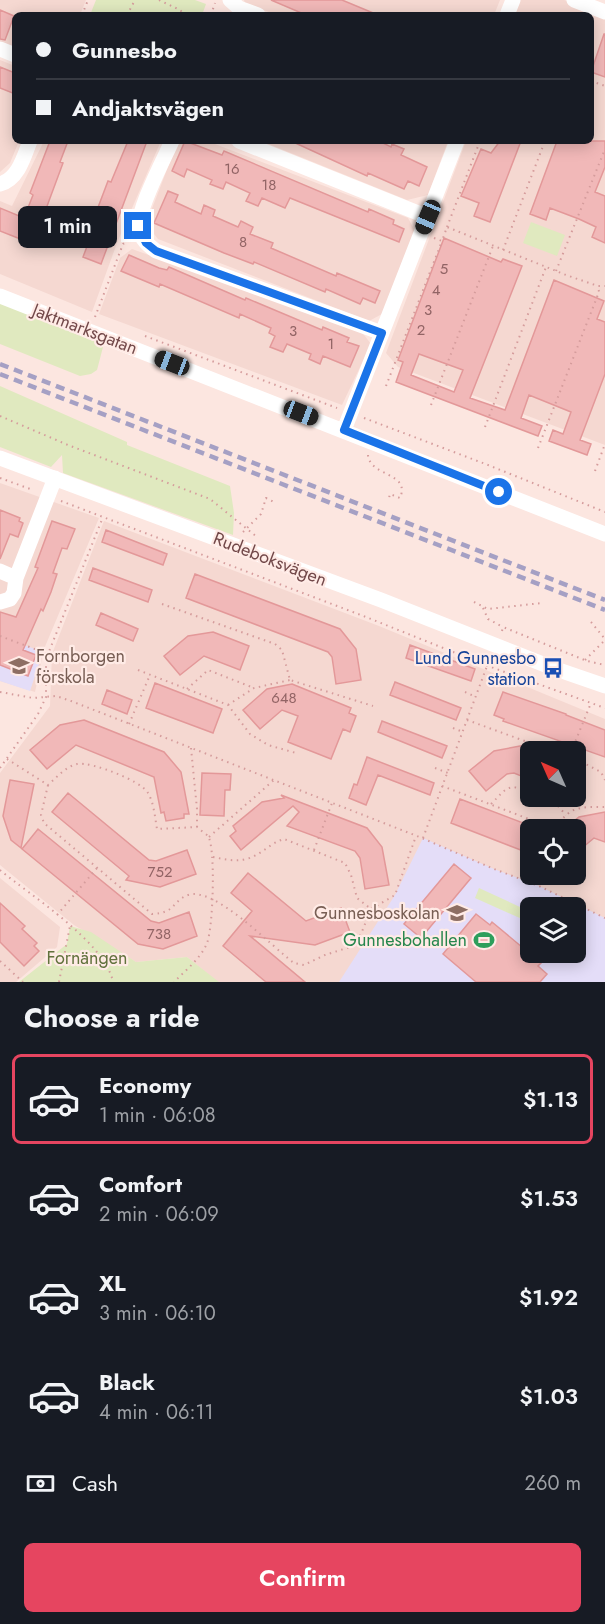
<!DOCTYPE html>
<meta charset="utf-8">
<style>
:root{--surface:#171b24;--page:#20242c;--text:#f1f3f6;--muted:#9ea1a6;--line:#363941;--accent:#e64560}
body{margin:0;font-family:Jost,sans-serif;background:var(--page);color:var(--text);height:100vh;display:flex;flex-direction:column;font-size:22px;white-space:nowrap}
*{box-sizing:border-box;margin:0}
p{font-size:20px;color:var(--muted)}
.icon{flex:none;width:33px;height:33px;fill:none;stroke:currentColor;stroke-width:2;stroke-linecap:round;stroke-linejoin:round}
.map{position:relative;height:982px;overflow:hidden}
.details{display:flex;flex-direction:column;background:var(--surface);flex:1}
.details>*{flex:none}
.banner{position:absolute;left:12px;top:12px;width:582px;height:132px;border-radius:9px;box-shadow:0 3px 15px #0003;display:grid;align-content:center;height:132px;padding:0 24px;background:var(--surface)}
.needle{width:39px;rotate:315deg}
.buttons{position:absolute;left:520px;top:741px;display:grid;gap:12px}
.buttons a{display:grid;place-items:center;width:66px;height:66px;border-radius:9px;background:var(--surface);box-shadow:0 3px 15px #0003;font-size:30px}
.end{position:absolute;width:27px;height:27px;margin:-14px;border:8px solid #1a73e8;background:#fff;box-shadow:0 0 0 3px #fff}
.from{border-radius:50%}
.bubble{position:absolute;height:42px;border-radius:9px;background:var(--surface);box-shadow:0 3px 15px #0003;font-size:20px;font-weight:600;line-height:42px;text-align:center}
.car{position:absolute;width:18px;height:36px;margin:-18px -9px;border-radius:8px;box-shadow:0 0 4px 2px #0007;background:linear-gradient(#222 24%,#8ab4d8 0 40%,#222 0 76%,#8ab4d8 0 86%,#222 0)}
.banner b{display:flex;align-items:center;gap:21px;height:57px;font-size:22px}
.banner b+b{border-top:2px solid var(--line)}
.banner i{width:15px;height:15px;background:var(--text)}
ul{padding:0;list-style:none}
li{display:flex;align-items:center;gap:18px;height:90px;margin:0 12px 9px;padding:0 12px;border:3px solid transparent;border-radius:9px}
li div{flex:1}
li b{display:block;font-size:22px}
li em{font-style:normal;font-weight:600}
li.selected{border-color:var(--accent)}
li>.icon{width:54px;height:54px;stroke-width:1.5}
h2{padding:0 24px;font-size:27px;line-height:72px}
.pay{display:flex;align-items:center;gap:15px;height:66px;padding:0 24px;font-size:22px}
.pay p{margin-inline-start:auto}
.primary-button{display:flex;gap:12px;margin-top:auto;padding:12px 24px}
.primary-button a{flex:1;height:69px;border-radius:9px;background:var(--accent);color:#fff;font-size:24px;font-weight:600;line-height:69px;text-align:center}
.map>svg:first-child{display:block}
.residential{fill:#f5d8d1;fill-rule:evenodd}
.education{fill:#e4ddf8;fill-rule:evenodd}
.green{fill:#e0e9bf}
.building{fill:#f1b8b8;stroke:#e39899;stroke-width:1.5;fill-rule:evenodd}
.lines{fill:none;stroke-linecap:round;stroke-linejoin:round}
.path{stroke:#d59c9c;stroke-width:2;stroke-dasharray:1.5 4.5;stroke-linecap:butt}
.minor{stroke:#fff;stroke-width:15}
.rail{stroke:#a5a0c4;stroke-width:4.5;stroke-dasharray:9 6;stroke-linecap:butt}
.route{stroke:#1a73e8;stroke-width:8}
.labels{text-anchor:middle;stroke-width:4.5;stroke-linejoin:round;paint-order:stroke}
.number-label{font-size:15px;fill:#926465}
.street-label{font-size:18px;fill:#724849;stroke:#ffebe6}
.education-label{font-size:18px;fill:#785e54;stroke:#ffebe6;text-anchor:start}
.transit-label{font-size:18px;fill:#164399;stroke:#ffebe6;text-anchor:end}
.leisure-label{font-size:18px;fill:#27864d;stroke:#ffebe6;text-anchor:end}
.park-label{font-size:18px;fill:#62723d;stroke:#ffebe6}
</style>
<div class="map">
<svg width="605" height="982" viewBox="0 0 605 982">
<rect width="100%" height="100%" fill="#fce6e0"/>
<path class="residential" d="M0 0H86L80 15H15V48L0 42Z
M244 0H500L494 15H277L245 3Z
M520 0H564L605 16V445L398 367 386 353 466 141H591V15H514Z
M0 60 15 66V141H19L10 163 0 172Z
M44 141H161L117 243 92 312 0 274V201L12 206Z
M178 141H207L408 218 415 231 382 314 369 321 158 239 146 224Z
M261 141H448L428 195 407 200Z
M132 249 361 331 371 344 342 405 99 314 120 258Z
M0 483 99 518 44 649 35 692 0 681Z
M104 521 379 626 605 719V933L576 908 429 847 340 982H218L187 957 136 962 74 925 0 865V773L50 706 52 654ZM531 752H576V796H531ZM531 830H576V874H531Z
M0 878 60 927 57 947 16 982H0Z"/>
<path class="education" d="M0 636 43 652 30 691 0 681Z
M423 838 494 869 539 886 605 918V982H339L395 895ZM531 908H576V952H531Z"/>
<path class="green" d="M96 0H195L206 4 202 15H90Z
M531 222 565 235 557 256 523 243Z
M0 302 96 339 103 347 97 370 91 374 80 376 0 344Z
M0 386 127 442V445L230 486 234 513 233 535 63 473 62 455 51 467 0 447Z
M479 888 531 912V923L475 898Z
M70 926 91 932 136 962 187 957 219 982H19L67 944Z"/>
<path class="building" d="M271 0H342L378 15H306Z
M0 10 14 16 5 40 0 39Z
M604 34H605V77L591 72Z
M0 67 15 73V94L0 88Z
M50 141H68L60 162 63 163 33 244 0 231V208L24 218 33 195 30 193Z
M128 141H147L101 264 83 257 94 228 91 226 108 181 111 182Z
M185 141 222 155 224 151 368 212 369 209 394 220 393 224 404 229 399 242 290 198 285 208 262 198 258 206 246 201 250 193 226 182 223 189 210 184 212 180 187 169 184 177 172 171Z
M291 141H379L391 147 392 144 404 149 401 155 427 167 419 186 408 181 404 189 368 173 367 176Z
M500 141H521L490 222 474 216 479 203 461 196 481 149 491 153Z
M557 141H605V167L595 192 605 196V243L592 237 596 227 579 219 550 208 546 220 530 214Z
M168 191 178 195 175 202 201 214 204 205 215 210 213 216 238 227 241 221 253 227 250 234 273 243 271 248 336 276 337 273 380 291 375 303 363 298 360 304 326 289 325 292 254 262 253 264 224 253 154 223Z
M444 238 501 262 503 259 522 266 470 398 505 410 554 280 604 301 597 319 605 322V374L580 440 591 444 587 455 549 441 553 430 563 434 571 412 529 395 521 418 542 426 538 436 396 382 403 362 398 360ZM419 354 463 370 454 392 411 375Z
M129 255 159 268 167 270 169 267 245 300 246 298 322 330 323 327 349 338 347 342 359 346 350 367 323 356 320 364 309 359 311 354 287 344 283 352 270 347 275 336 269 333 271 328 240 314 239 318 160 284 159 287 121 271Z
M0 510 20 518 19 521 23 523 18 537 10 534 0 559Z
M52 521 75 529 67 549 62 548 53 573 57 574 51 592 43 611 41 609 23 650 36 655 28 676 0 665V612L16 617 38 568 35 567Z
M106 530 167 554 163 565 102 542Z
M93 568 152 590 148 602 89 580Z
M195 574 340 629 356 649 361 680 336 684 332 657 328 652 186 598Z
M101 613 138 629 133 641 96 625Z
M213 632 249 646 240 670 204 656 180 675 164 656 188 636Z
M410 645 475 669 471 681 406 658Z
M395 682 461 708 456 720 390 695Z
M155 683 222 709 213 733 146 708Z
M292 684 351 708 349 713 356 716 350 732 343 729 331 759 288 742 298 716 282 710 260 729 243 710 267 689Z
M107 690 132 700 127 714 102 704Z
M503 692 566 714V715L605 730V757L503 721 504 719 494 715Z
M84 720 164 752 181 772 189 814H184V818L166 821 164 812 161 813 154 777 76 745 47 769 30 750 60 725Z
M382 721 447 746 442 758 378 732Z
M531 744V780L514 773 507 774 486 791 469 771 494 751Z
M367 757 434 783 430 795 378 775 366 805 349 798 354 784 357 785Z
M202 773 231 774 230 790H225L224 816 200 815Z
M10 780 34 784 21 848 11 840 3 816Z
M68 793 149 860 156 861 187 850 196 874 160 887 126 880 129 876 52 812Z
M281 795 367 828 382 847 389 885 365 889 360 858 355 851 287 826 299 812 293 806 241 850 230 836 236 831 233 826 262 802 284 798Z
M460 799 531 826V854L451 823Z
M605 812V842L594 838 576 853V830H563L579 817Z
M38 829 151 921 159 923 189 912 197 936 163 949 138 944 22 849Z
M454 864 471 878 421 938 404 924Z
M248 873 306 921 341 908 350 932 315 945 250 936 305 982H266L223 946 252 911 231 893Z
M0 903 25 926 22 929 37 943 34 946 39 951 24 966 0 942Z
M476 914 490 925 492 922 541 963 538 966 547 974 540 982H476L443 954Z"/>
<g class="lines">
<path class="path" d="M159 0 180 10 185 15
M82 15 88 0
M127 15 135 0
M211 15 215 3
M591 81 605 86
M447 227 480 141
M434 238 442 241 447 227 566 275 598 286H605
M503 250 545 141
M556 271 605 149
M95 317 123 244 128 241
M145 336 337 408
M386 386 442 241
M431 405 493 246
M0 416 68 445 210 499 257 537
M364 418 488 465 605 512
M485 427 546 267
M538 448 599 292 598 286
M368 455C370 477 411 472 400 498L390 494 389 498
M595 471 605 444
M0 478 33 490
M61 501 366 617 488 666 605 708
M243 532 261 514 266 498 274 502 275 500
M474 602 488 609 542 603
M162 604 275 644 282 650 290 680 373 706
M483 608 488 619 503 627
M591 622 605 639
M502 631 503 627 587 661 605 665
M0 636 48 654
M585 660 605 640
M138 670 228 705 250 734 268 745 296 753
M187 689 208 670 254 688
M0 692 33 698 56 696 71 701 417 836 494 869 539 886 605 918
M465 692 476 697
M228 705 254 688 290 680
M467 720 555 752
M129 724 150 675
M453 728 463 732
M191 748 197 809V827
M571 752 591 703
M7 759 48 785C57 777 65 767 77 764 90 761 142 781 148 793 154 803 155 818 157 829L197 827C200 830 205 833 208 836 216 848 213 929 207 943 201 958 186 970 174 982
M576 759 601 772 605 780
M0 768 38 714 46 697V659L103 517
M435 768 448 773
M576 770 581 762
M48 785 41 815 44 823 152 914C176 913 172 901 188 895 215 886 272 947 294 963L304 965 325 955 350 947 361 934 371 909 395 895 416 836
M442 786 550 827C559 824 562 818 570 812 579 806 594 807 605 807
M543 796 558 806 566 815
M491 804C508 787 507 783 531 792
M209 837 274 780
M423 838 490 658
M314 850 332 803
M213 857C224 859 235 862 246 859 260 856 270 843 284 839L345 863 351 875 357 898 371 909
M0 870C31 896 105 942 113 982
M57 915 97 868
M0 961 23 982
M59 982 70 926"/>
<path class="minor" d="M230 0 239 8 258 15
M574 0 605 12
M507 15 513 0
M0 49 15 55
M172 141C164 159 136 212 139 229 141 239 148 245 156 251L382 333
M239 141 428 217
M0 184C18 179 24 157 30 141
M0 296 605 534
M344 430 457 141
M0 458 381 600 553 668 605 686
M0 571 16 578 55 478
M0 602 10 599 14 593 16 578"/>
<path class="rail" d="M0 364 605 600
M0 374 605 610"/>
</g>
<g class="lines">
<path class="route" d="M138 226 146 243 156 251 382 333 344 430 499 492"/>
</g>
<defs>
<g id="school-bare" transform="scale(1.62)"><path d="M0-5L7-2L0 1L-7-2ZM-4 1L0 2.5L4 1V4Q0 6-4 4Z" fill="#8d6e63" stroke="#ffebe6" stroke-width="2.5" paint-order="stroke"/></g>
<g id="bus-bare" transform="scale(1.62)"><path d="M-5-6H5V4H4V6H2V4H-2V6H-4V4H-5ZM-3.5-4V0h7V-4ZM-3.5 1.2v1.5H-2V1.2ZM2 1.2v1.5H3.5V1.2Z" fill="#1a4fb4" stroke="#ffebe6" stroke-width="2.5" paint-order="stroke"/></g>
<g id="stadium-bare" transform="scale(1.62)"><path d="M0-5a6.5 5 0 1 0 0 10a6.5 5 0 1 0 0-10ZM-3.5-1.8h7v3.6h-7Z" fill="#2e9e5b" stroke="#ffebe6" stroke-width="2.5" paint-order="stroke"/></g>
</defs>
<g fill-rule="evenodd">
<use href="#school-bare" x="19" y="666"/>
<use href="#bus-bare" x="553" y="668"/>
<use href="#school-bare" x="457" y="913"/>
<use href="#stadium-bare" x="484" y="940"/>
</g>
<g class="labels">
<g class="number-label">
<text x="232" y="174">16</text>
<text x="269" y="190">18</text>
<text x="243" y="247">8</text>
<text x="444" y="274">5</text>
<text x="436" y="295">4</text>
<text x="428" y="315">3</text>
<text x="421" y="335">2</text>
<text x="293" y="336">3</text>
<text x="331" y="349">1</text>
<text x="284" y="703">648</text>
<text x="160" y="877">752</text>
<text x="159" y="939">738</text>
</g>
<g class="street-label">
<text transform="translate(85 329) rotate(21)" y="6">Jaktmarksgatan</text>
<text transform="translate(270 559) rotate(21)" y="6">Rudeboksvägen</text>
</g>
<g class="education-label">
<text x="36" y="662">Fornborgen<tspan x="36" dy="21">förskola</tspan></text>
<text x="440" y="919" text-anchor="end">Gunnesboskolan</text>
</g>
<g class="transit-label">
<text x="536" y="664">Lund Gunnesbo<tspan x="536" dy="21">station</tspan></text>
</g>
<g class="leisure-label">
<text x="467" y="946">Gunnesbohallen</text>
</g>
<g class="park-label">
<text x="87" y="964">Fornängen</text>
</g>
</g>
</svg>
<div class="buttons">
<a><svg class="needle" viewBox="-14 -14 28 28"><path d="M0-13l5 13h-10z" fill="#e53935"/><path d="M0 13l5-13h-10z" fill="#9ea1a6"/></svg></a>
<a><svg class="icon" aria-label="locate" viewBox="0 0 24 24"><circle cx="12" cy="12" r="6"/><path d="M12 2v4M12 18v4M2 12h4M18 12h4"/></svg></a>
<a><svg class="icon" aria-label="layers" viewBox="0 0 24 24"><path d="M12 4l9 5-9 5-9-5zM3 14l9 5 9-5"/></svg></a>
</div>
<i class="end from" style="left:499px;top:492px"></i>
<i class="end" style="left:138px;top:226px"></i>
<div class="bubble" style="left:18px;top:206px;width:99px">1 min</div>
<i class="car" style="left:428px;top:217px;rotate:203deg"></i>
<i class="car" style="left:172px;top:363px;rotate:291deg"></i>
<i class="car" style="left:301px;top:413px;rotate:111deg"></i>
<div class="banner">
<b><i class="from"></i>Gunnesbo</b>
<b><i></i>Andjaktsvägen</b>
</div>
</div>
<section class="details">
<h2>Choose a ride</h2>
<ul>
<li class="selected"><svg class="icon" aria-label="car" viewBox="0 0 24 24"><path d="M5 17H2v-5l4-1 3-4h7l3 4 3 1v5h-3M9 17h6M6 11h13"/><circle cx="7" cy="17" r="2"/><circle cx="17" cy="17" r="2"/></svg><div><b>Economy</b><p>1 min · 06:08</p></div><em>$1.13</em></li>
<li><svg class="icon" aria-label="car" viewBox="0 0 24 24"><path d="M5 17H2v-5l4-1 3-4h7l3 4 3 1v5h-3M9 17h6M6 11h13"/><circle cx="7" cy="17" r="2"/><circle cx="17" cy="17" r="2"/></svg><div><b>Comfort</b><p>2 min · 06:09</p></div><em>$1.53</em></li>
<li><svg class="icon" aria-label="car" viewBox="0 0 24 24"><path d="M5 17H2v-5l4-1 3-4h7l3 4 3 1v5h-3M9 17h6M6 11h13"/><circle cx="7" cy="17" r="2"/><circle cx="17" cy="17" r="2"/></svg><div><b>XL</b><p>3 min · 06:10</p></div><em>$1.92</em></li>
<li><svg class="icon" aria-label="car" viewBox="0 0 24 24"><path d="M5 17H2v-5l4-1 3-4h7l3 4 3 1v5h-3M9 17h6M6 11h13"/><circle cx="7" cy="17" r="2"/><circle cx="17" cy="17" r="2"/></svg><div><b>Black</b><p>4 min · 06:11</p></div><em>$1.03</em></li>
</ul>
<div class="pay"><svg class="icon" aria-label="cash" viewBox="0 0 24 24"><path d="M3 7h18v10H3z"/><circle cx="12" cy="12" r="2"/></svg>Cash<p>260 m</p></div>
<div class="primary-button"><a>Confirm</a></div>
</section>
